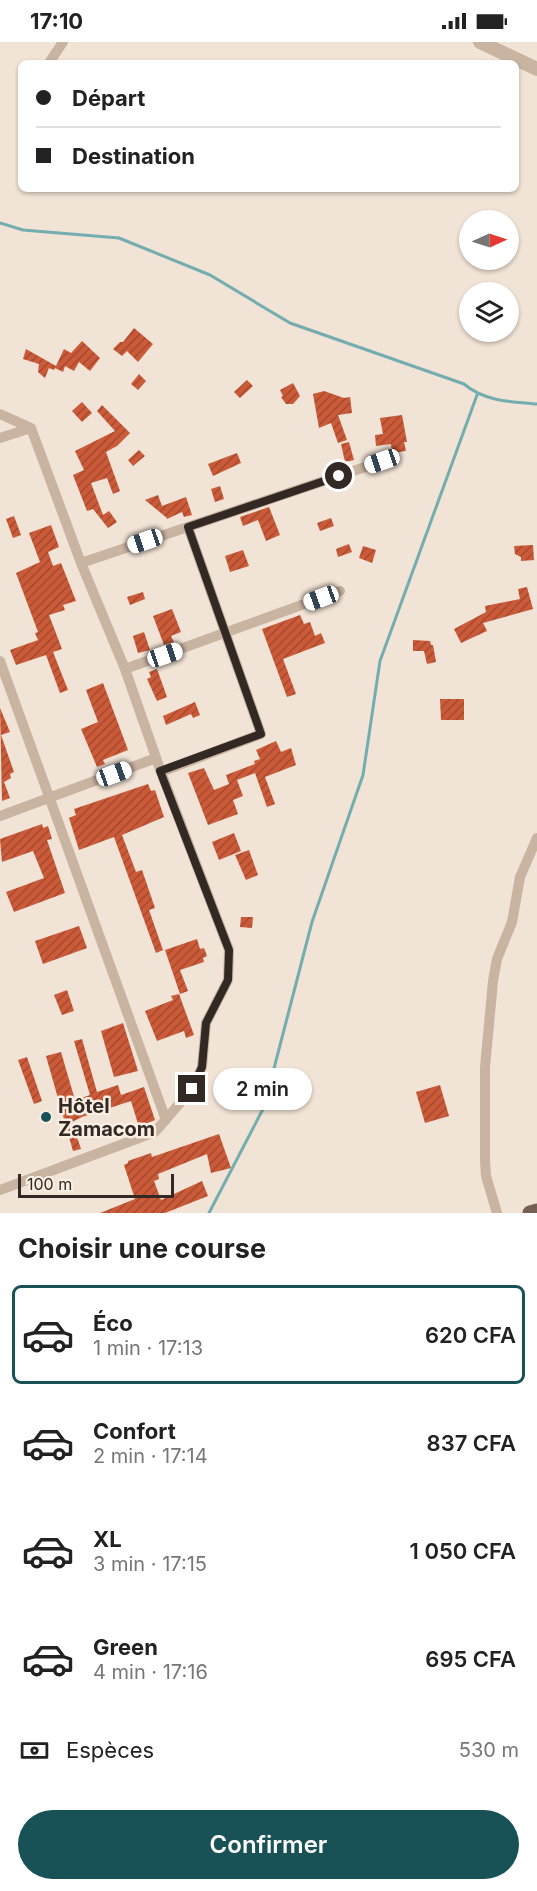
<!DOCTYPE html>
<html lang="fr">
<meta charset="utf-8">
<style>
:root{--surface:#fff;--page:#f2f2f2;--text:#222;--muted:#767676;--line:#e0e0e0;--accent:#185256}
body{margin:0;font-family:Inter,sans-serif;background:var(--page);color:var(--text);height:100vh;display:flex;flex-direction:column;font-size:22px;white-space:nowrap}
*{box-sizing:border-box;margin:0}
p{font-size:20px;color:var(--muted)}
.icon{flex:none;width:33px;height:33px;fill:none;stroke:currentColor;stroke-width:2;stroke-linecap:round;stroke-linejoin:round}
.map{position:relative;height:1171px;overflow:hidden}
.drawer{display:flex;flex-direction:column;background:var(--surface);flex:1}
.drawer>*{flex:none}
.hud{position:absolute;left:18px;top:18px;width:501px;height:132px;border-radius:9px;box-shadow:0 2px 4px #0004;display:grid;align-content:center;height:132px;padding:0 18px;background:var(--surface)}
.needle{width:39px;rotate:87deg}
.buttons{position:absolute;left:459px;top:168px;display:grid;gap:12px}
.buttons a{display:grid;place-items:center;width:60px;height:60px;border-radius:50%;background:var(--surface);box-shadow:0 2px 4px #0004;font-size:30px}
.scale{position:absolute;left:18px;bottom:15px;width:156px;box-sizing:border-box;padding-left:6px;border:3px solid #332924;border-top:0;font-size:16px;line-height:21px;white-space:nowrap;color:#332924;-webkit-text-stroke:4px #f9eee1;paint-order:stroke}
.end{position:absolute;width:27px;height:27px;margin:-14px;border:8px solid #332924;background:#fff;box-shadow:0 0 0 3px #fff}
.from{border-radius:50%}
.bubble{position:absolute;height:42px;border-radius:21px;background:var(--surface);box-shadow:0 2px 4px #0004;font-size:20px;font-weight:600;line-height:42px;text-align:center}
.car{position:absolute;width:18px;height:36px;margin:-18px -9px;border-radius:8px;box-shadow:0 0 4px 2px #0007;background:linear-gradient(#fff 24%,#345 0 40%,#fff 0 76%,#345 0 86%,#fff 0)}
.hud b{display:flex;align-items:center;gap:21px;height:57px;font-size:22px}
.hud b+b{border-top:2px solid var(--line)}
.hud i{width:15px;height:15px;background:var(--text)}
ul{padding:0;list-style:none}
li{display:flex;align-items:center;gap:18px;height:99px;margin:0 12px 9px;padding:0 6px;border:3px solid transparent;border-radius:9px}
li div{flex:1}
li b{display:block;font-size:22px}
li em{font-style:normal;font-weight:600}
li.selected{border-color:var(--accent)}
li>.icon{width:54px;height:54px;stroke-width:1.5}
h2{padding:0 18px;font-size:27px;line-height:72px}
.pay{display:flex;align-items:center;gap:15px;height:66px;padding:0 18px;font-size:22px}
.pay p{margin-inline-start:auto}
.button{display:flex;gap:12px;margin-top:auto;padding:12px 18px}
.button a{flex:1;height:69px;border-radius:36px;background:var(--accent);color:#fff;font-size:24px;font-weight:600;line-height:69px;text-align:center}
.status{display:flex;justify-content:space-between;align-items:center;height:42px;padding:0 30px;background:var(--surface);direction:ltr}
.status svg{height:16px;fill:currentColor}
.map>svg:first-child{display:block}
.lines{fill:none;stroke-linecap:round;stroke-linejoin:round}
.stream{stroke:#73adaf;stroke-width:3}
.building{fill:url(#building-hatch)}
.minor{stroke:#c9b3a1;stroke-width:10}
.tertiary{stroke:#c9b3a1;stroke-width:14}
.primary{stroke:#765f54;stroke-width:15}
.route{stroke:#332924;stroke-width:8}
.poi-dot{fill:#185256;stroke:#f9eee1;stroke-width:2}
.labels{text-anchor:middle;stroke-width:5;stroke-linejoin:round;paint-order:stroke}
.poi-label{font-size:20px;font-weight:bold;fill:#332924;stroke:#f9eee1;text-anchor:start}
</style>
<div class="status"><b>17:10</b><svg viewBox="0 0 49 12"><path d="M0 12V9h3v3zM5 12V6h3v6zM10 12V3h3v9zM15 12V0h3v12zM26 1h20v11H26zM47 4h2v5h-2z"/></svg></div>
<div class="map">
<svg width="537" height="1171" viewBox="0 0 537 1171">
<defs>
<pattern id="building-hatch" width="6" height="6" patternUnits="userSpaceOnUse" patternTransform="scale(1.5)"><rect width="6" height="6" fill="#cb5a39"/><path d="M-1 1l2-2M0 6l6-6M5 7l2-2" fill="none" stroke="#a54a30"/></pattern>
</defs>
<rect width="100%" height="100%" fill="#f1e3d5"/>
<g class="lines">
<path class="stream" d="M0 181 23 188 119 196 210 233 290 281 464 342C484 359 510 360 537 362
M209 1171 264 1065 312 880 363 733 380 619 477 353"/>
</g>
<path class="building" d="M134 286 153 302 138 320 127 309 122 314 113 307 120 300H123Z
M82 299 100 316 90 329 79 320 74 329 65 324 63 330 55 326 64 307 71 311Z
M26 307 56 324 54 328 49 326 45 336 38 330 39 322 23 317Z
M139 332 146 339 138 348 131 342Z
M247 338 253 344 240 356 234 350Z
M293 341 300 354 293 362H286L281 355 283 354 280 348Z
M324 349 344 356 350 355 352 371 338 373 347 398 338 401 331 381 319 386 313 352Z
M82 360 92 371 82 380 72 369Z
M102 363 130 391 117 404 106 410 120 449 113 452 107 436 91 441 103 473 109 469 117 480 108 486 93 467 87 469 73 433 84 428 75 409 115 389 97 369Z
M402 373 407 400H404L406 409 392 411 391 402 376 404 375 393 383 392 380 376Z
M349 400 354 418 345 420 341 402Z
M139 408 145 414 133 424 128 418Z
M237 411 241 421 213 434 208 422Z
M220 444 224 457 215 460 211 447Z
M158 453 162 464 186 455 192 473 184 475 182 470 167 477 165 472 167 476 145 458Z
M269 465 280 493 266 499 258 478 243 484 240 475Z
M14 474 21 493 13 496 6 477Z
M331 476 334 484 320 489 317 481Z
M51 483 59 505 48 510 53 524 61 521 76 559 63 563 65 568 49 573 62 607 53 610 68 648 60 651 46 613 16 623 10 608 38 598 35 591 38 590 16 531 40 520 29 491Z
M349 502 352 510 338 515 336 507Z
M533 503 534 518 521 519V515L515 512 514 504Z
M363 504 376 508 372 521 359 516Z
M243 508 249 524 230 530 225 514Z
M527 545 533 567 483 581 487 589 461 601 454 587 486 570 485 564 520 557 518 547Z
M143 550 145 557 130 563 127 555Z
M172 567 181 590 171 594 174 600 164 603 153 574Z
M300 573 304 582 310 580 315 594 321 591 325 601 283 617 296 652 287 655 262 587Z
M144 590 150 608 138 611 133 594Z
M413 598 430 599 431 603H433L436 620 427 622 424 609H413Z
M157 627 167 655 157 659 147 637 151 635 149 630Z
M103 641 128 708 103 718 105 722 97 725 81 687 98 680 86 648Z
M440 657H464V678H441Z
M195 660 200 673 193 676 191 672 166 683 163 674Z
M0 666 10 690 1 693 14 730 10 732 11 736 4 740 10 756 2 759Z
M276 699 281 710 291 706 296 723 265 735 275 762 267 765 255 731 237 738 243 754 233 758 238 772 208 783 188 731 204 726 214 748 229 742 226 733 255 722 254 719 260 717 256 708Z
M148 742 151 749 155 748 164 775 122 793 136 830 142 828 155 866 149 868 163 908 156 911 114 795 79 808 69 776 76 773 74 767Z
M42 782 43 786 48 784 52 797 47 798 65 851 14 870 6 850 44 836 33 809 2 820 0 797Z
M234 791 241 809 219 818 212 800Z
M249 808 258 833 246 838 235 813Z
M241 875H253L252 886 240 885Z
M79 884 87 906 43 922 35 899Z
M197 897 200 907 204 906 207 914 203 916 204 920 180 928 188 949 180 952 165 908Z
M67 948 74 969 62 973 54 953Z
M179 952 194 993 186 996 184 989 157 999 145 969 173 958 171 954Z
M123 981 138 1029 114 1035 101 989Z
M82 997 97 1050 118 1043 121 1053 144 1045 155 1078 139 1085 131 1059 82 1075 72 1080 81 1107 73 1109 46 1014 61 1010 75 1058 90 1053 74 999Z
M27 1015 42 1059 34 1062 18 1018Z
M238 1029 253 1030V1047H238Z
M440 1043 449 1074 425 1081 416 1050Z
M219 1092 231 1126 211 1131 207 1112 158 1132 159 1137 154 1139 161 1158 202 1139 208 1154 165 1171H100L135 1157 124 1123 128 1121V1119L151 1111 152 1115Z"/>
<g class="lines">
<path class="minor" d="M49 21 63 0
M0 372 31 386 81 521 125 627 161 730 229 908 228 938 206 981 202 1025 192 1047 155 1090 0 1148
M0 396 31 386
M81 521 383 419
M0 619 166 1078
M125 627 340 549
M161 730 261 692 188 485
M0 774 156 716
M497 1171 486 1134 485 1119V1025L493 939 497 917 512 880 520 835 537 796"/>
<path class="tertiary" d="M480 0 537 27"/>
<path class="primary" d="M530 1171 537 1169"/>
</g>
<g class="lines">
<path class="route" d="M192 1047 202 1025 206 981 228 938 229 908 160 729 261 692 188 485 339 434"/>
</g>
<circle class="poi-dot" cx="46" cy="1075" r="6"/>
<g class="labels">
<g class="poi-label">
<text x="58" y="1071">Hôtel<tspan x="58" dy="23">Zamacom</tspan></text>
</g>
</g>
</svg>
<div class="buttons">
<a><svg class="needle" viewBox="-14 -14 28 28"><path d="M0-13l5 13h-10z" fill="#e53935"/><path d="M0 13l5-13h-10z" fill="#767676"/></svg></a>
<a><svg class="icon" aria-label="layers" viewBox="0 0 24 24"><path d="M12 4l9 5-9 5-9-5zM3 14l9 5 9-5"/></svg></a>
</div>
<div class="scale">100 m</div>
<i class="end from" style="left:339px;top:434px"></i>
<i class="end" style="left:192px;top:1047px"></i>
<div class="bubble" style="left:213px;top:1026px;width:99px">2 min</div>
<i class="car" style="left:382px;top:419px;rotate:251deg"></i>
<i class="car" style="left:145px;top:499px;rotate:251deg"></i>
<i class="car" style="left:321px;top:556px;rotate:250deg"></i>
<i class="car" style="left:165px;top:613px;rotate:71deg"></i>
<i class="car" style="left:114px;top:732px;rotate:70deg"></i>
<div class="hud">
<b><i class="from"></i>Départ</b>
<b><i></i>Destination</b>
</div>
</div>
<section class="drawer">
<h2>Choisir une course</h2>
<ul>
<li class="selected"><svg class="icon" aria-label="car" viewBox="0 0 24 24"><path d="M5 17H2v-5l4-1 3-4h7l3 4 3 1v5h-3M9 17h6M6 11h13"/><circle cx="7" cy="17" r="2"/><circle cx="17" cy="17" r="2"/></svg><div><b>Éco</b><p>1 min · 17:13</p></div><em>620 CFA</em></li>
<li><svg class="icon" aria-label="car" viewBox="0 0 24 24"><path d="M5 17H2v-5l4-1 3-4h7l3 4 3 1v5h-3M9 17h6M6 11h13"/><circle cx="7" cy="17" r="2"/><circle cx="17" cy="17" r="2"/></svg><div><b>Confort</b><p>2 min · 17:14</p></div><em>837 CFA</em></li>
<li><svg class="icon" aria-label="car" viewBox="0 0 24 24"><path d="M5 17H2v-5l4-1 3-4h7l3 4 3 1v5h-3M9 17h6M6 11h13"/><circle cx="7" cy="17" r="2"/><circle cx="17" cy="17" r="2"/></svg><div><b>XL</b><p>3 min · 17:15</p></div><em>1 050 CFA</em></li>
<li><svg class="icon" aria-label="car" viewBox="0 0 24 24"><path d="M5 17H2v-5l4-1 3-4h7l3 4 3 1v5h-3M9 17h6M6 11h13"/><circle cx="7" cy="17" r="2"/><circle cx="17" cy="17" r="2"/></svg><div><b>Green</b><p>4 min · 17:16</p></div><em>695 CFA</em></li>
</ul>
<div class="pay"><svg class="icon" aria-label="cash" viewBox="0 0 24 24"><path d="M3 7h18v10H3z"/><circle cx="12" cy="12" r="2"/></svg>Espèces<p>530 m</p></div>
<div class="button"><a>Confirmer</a></div>
</section>
